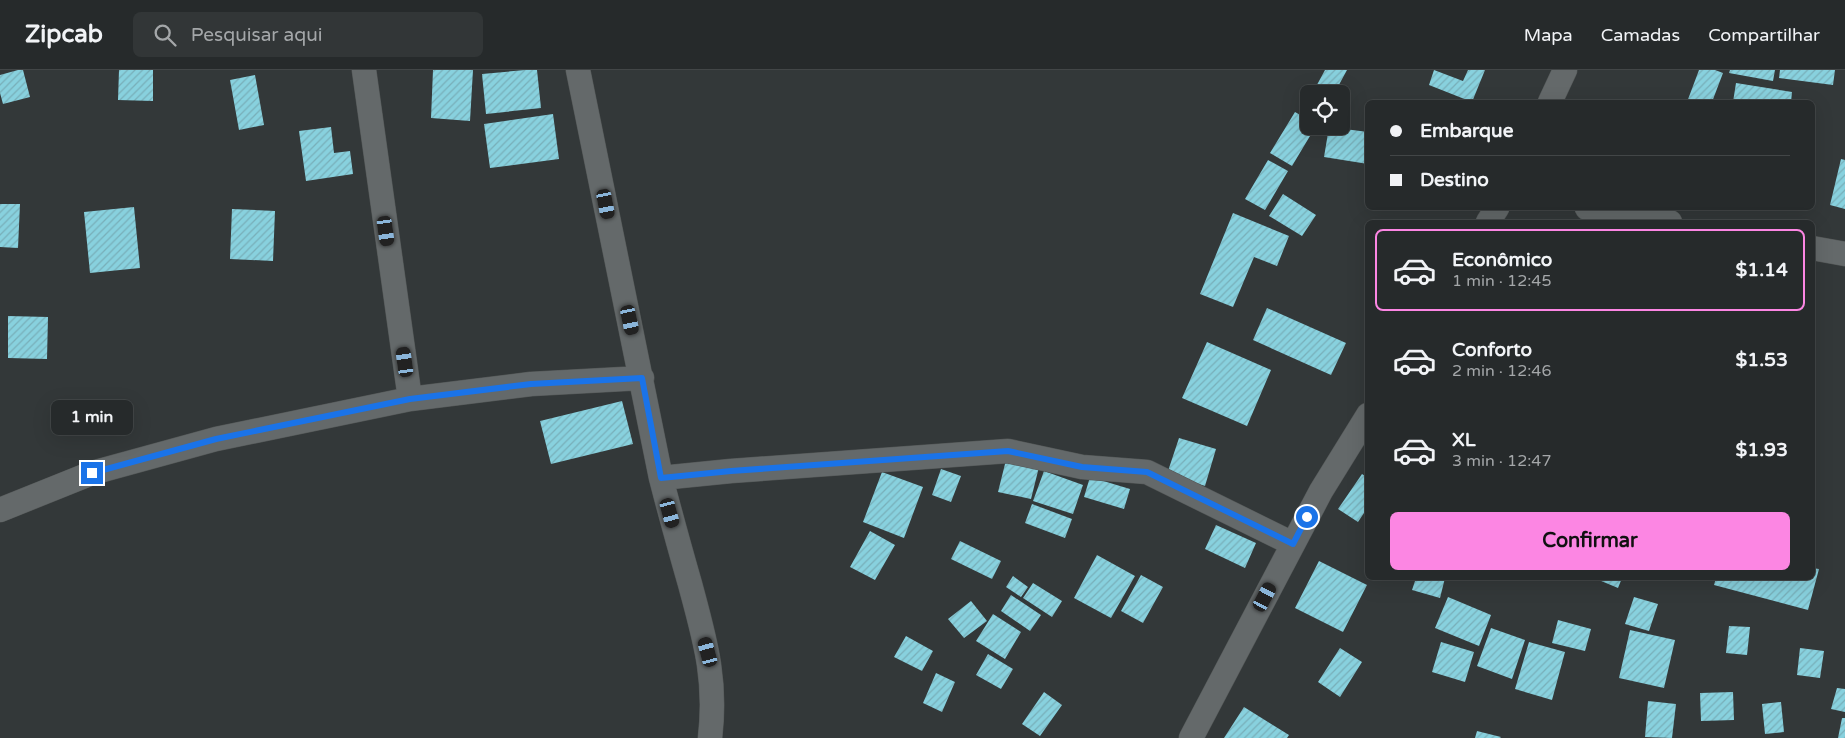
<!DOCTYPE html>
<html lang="pt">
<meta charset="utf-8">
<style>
:root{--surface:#262a2b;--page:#323637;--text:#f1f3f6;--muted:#a4a7a9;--line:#424647;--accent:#fc86e3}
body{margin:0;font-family:"Varela Round",sans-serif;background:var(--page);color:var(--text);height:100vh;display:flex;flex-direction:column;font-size:19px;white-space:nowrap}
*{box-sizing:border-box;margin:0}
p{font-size:16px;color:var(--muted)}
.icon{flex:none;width:28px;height:28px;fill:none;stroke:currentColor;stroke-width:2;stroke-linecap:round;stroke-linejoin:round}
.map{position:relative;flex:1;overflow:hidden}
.side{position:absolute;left:1365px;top:150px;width:450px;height:360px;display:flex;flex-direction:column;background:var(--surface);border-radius:8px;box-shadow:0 5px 20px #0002,0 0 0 1px var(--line)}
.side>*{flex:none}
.hud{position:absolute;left:1365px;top:30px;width:450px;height:110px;border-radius:8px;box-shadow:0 5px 20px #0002,0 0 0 1px var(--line);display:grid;align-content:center;height:110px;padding:0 25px;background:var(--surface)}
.buttons{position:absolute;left:1300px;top:15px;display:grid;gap:10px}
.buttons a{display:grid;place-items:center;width:50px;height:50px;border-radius:8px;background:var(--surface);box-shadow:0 5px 20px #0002,0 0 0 1px var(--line);font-size:25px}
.end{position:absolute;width:22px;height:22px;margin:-11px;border:6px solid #1a73e8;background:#fff;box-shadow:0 0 0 2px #fff}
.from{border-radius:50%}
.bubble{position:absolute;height:35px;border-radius:8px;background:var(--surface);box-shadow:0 5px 20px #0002,0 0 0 1px var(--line);font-size:16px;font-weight:700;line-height:35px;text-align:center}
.car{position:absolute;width:15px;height:30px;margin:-15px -8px;border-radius:6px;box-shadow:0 0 4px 1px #0007;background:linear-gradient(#222 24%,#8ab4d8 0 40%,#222 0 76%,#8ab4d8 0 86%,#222 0)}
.hud b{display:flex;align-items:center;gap:18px;height:48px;font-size:19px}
.hud b+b{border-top:1px solid var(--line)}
.hud i{width:12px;height:12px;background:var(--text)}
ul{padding:9px 0 0;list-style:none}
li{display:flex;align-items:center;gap:15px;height:82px;margin:0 10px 8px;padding:0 15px;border:2px solid transparent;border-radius:8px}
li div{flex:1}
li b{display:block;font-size:19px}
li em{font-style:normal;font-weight:700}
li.current{border-color:var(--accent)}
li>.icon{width:45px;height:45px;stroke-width:1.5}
.action{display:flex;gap:10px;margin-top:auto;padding:10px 25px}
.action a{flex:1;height:58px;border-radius:8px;background:var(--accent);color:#111;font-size:20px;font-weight:700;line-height:58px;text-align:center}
header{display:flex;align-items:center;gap:30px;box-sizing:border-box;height:70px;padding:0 25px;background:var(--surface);border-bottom:1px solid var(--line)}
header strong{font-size:24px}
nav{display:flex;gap:28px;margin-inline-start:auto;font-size:18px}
.search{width:350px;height:45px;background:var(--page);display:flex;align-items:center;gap:12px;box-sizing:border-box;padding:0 18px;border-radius:8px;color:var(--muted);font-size:19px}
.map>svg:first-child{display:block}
.building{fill:url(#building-hatch)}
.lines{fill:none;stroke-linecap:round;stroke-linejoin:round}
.minor-casing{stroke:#535757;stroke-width:25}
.minor{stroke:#64696a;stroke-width:24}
.route{stroke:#1a73e8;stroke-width:6}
</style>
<header>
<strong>Zipcab</strong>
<div class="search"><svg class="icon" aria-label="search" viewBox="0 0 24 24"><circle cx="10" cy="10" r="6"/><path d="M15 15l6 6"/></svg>Pesquisar aqui</div>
<nav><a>Mapa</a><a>Camadas</a><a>Compartilhar</a></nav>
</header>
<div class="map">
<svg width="1845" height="668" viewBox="0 0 1845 668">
<defs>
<pattern id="building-hatch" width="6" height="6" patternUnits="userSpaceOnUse" patternTransform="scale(1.25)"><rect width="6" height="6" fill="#88d1de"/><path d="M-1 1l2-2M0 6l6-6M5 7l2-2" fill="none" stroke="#78afb9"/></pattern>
</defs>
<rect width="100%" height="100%" fill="#333839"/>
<path class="building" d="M18 0H23L30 27 3 34 0 23V5Z
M119 0H153V31L118 30Z
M433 0H473L470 51 431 48Z
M525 0H537L541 38 486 44 482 4Z
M1325 0H1347L1334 24H1312Z
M1434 0 1463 11 1468 0H1485L1472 32 1429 15Z
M1699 0H1715L1723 3 1712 32H1687Z
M1730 0H1775L1773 11 1729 3Z
M1780 0H1835L1833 15 1779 8Z
M255 5 264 55 239 60 230 10Z
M1736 13 1792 22 1791 32H1733Z
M1295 42 1309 50V56H1316L1292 96 1270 83Z
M553 44 559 89 490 98 484 54Z
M331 57 334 83 350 81 353 104 306 111 299 61Z
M1329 57 1368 62V94L1324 87Z
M1841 89 1845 90V139L1830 135Z
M1268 90 1288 101 1265 140 1245 129Z
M1283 124 1316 145 1302 166 1269 146Z
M0 134H20L18 178 0 177Z
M134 137 140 198 90 203 84 142Z
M232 139 275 141 273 191 230 189Z
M1233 143 1289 166 1277 196 1254 187 1233 237 1200 224Z
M1267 238 1346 273 1331 305 1253 270Z
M8 246 48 247 47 289 8 288Z
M1207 272 1271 300 1247 356 1182 328Z
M622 331 633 374 551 394 540 351Z
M1179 368 1216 379 1205 416 1167 404Z
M1006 390 1039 397 1031 429 998 422Z
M941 399 961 406 951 432 932 425Z
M1044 401 1083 415 1073 444 1033 431Z
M882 402 923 417 904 468 863 452Z
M1362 404 1368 408V437L1358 452 1338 439Z
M1090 407 1130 419 1124 439 1084 427Z
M1032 434 1072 449 1065 468 1025 453Z
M1216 455 1256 473 1245 498 1205 479Z
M870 461 895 475 875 510 850 497Z
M960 471 1001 491 992 509 951 489Z
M1097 485 1135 506 1111 548 1074 528Z
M1319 491 1367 515 1343 562 1295 538Z
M1812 498 1819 499 1808 540 1714 515 1716 508H1812Z
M1141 505 1163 517 1143 553 1121 541Z
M1013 506 1028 517 1021 527 1006 517Z
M1416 508H1445L1440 528 1412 520Z
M1594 508H1622L1618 518Z
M1033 513 1062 531 1052 547 1023 528Z
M1011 525 1041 545 1030 561 1001 541Z
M1448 527 1491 545 1479 576 1435 558Z
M1634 527 1658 534 1649 561 1625 554Z
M971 531 987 551 964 568 948 549Z
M993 544 1021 562 1005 589 976 571Z
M1558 550 1591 559 1585 581 1552 573Z
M1729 556 1750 557 1747 585 1726 583Z
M1491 558 1525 570 1512 609 1477 596Z
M1630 560 1675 570 1664 618 1619 608Z
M906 566 933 581 922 601 894 587Z
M1441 572 1474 582 1465 612 1432 602Z
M1529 572 1565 582 1552 630 1515 619Z
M1340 578 1362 592 1340 627 1318 612Z
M1800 578 1824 581 1820 608 1797 605Z
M988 584 1013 599 1001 619 976 605Z
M936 603 955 612 942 642 923 633Z
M1837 618 1845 619V642L1831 639Z
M1044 622 1062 635 1040 666 1022 654Z
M1733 622 1734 650 1701 651 1700 623Z
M1648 631 1676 634 1672 668 1645 667Z
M1781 632 1784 662 1765 664 1762 634Z
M1244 637 1289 665 1287 668H1224Z
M1842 648H1845V668H1838Z
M1477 661 1501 667 1500 668H1475Z"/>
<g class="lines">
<g class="minor-casing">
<path id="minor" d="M364 0 410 329
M578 0 661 408 731 401 1008 381 1082 397 1147 402 1293 474
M1550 32 1565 0
M1587 138 1670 152
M1488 152 1497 138
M1812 178 1845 184
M661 408C670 443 680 479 690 514 705 570 717 609 710 668
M0 440 92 403 216 369 410 329 531 314 642 308
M1191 668 1321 421 1368 345"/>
</g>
<use href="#minor" class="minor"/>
</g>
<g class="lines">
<path class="route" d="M92 403 216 369 410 329 531 314 642 308 661 408 731 401 1008 381 1082 397 1147 402 1293 474 1307 447"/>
</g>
</svg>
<div class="buttons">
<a><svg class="icon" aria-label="locate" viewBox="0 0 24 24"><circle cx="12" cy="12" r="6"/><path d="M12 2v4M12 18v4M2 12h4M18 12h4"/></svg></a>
</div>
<i class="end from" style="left:1307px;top:447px"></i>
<i class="end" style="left:92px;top:403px"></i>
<div class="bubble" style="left:51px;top:330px;width:82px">1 min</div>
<i class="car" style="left:606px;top:134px;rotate:169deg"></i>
<i class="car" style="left:386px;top:161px;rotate:172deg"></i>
<i class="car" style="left:630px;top:250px;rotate:168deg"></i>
<i class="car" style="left:405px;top:292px;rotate:352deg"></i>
<i class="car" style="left:670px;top:443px;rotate:165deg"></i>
<i class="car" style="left:1265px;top:527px;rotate:28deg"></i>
<i class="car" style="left:708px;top:582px;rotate:345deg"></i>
<div class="hud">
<b><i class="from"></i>Embarque</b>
<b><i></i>Destino</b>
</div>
<section class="side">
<ul>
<li class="current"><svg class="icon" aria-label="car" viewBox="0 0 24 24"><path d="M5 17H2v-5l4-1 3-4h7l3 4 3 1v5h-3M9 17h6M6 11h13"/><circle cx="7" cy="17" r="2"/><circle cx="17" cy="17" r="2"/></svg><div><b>Econômico</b><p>1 min · 12:45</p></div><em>$1.14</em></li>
<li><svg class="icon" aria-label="car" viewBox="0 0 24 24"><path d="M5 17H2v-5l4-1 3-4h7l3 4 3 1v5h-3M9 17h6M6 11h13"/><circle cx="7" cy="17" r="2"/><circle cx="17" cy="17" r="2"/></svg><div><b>Conforto</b><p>2 min · 12:46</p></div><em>$1.53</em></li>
<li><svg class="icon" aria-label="car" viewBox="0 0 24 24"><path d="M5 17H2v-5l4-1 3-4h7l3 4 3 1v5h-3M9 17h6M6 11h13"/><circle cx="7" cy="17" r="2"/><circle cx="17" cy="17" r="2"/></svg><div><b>XL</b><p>3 min · 12:47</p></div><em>$1.93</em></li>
</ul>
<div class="action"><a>Confirmar</a></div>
</section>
</div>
